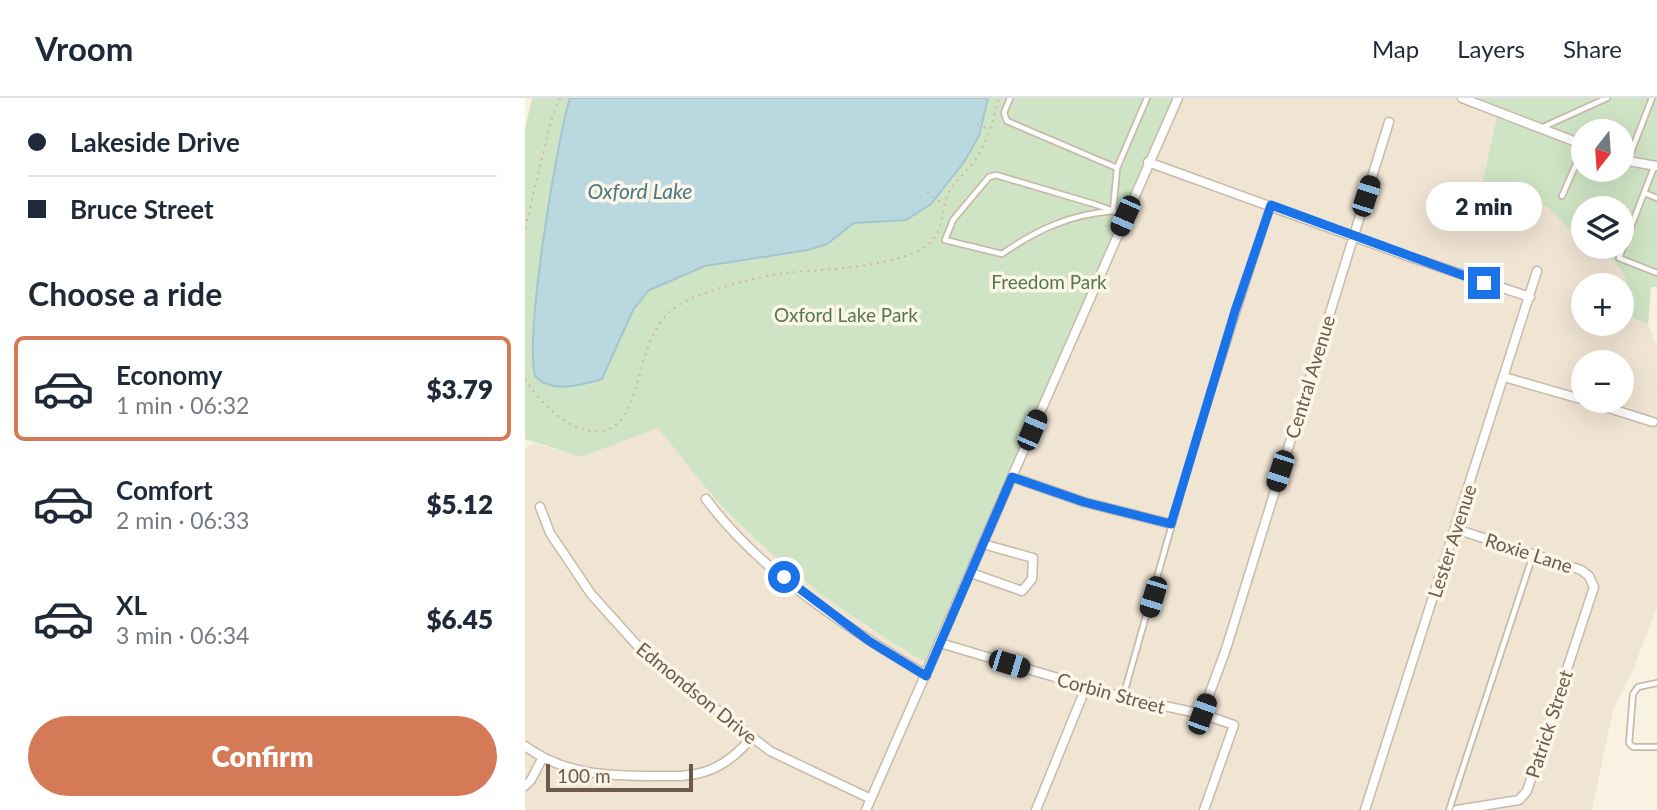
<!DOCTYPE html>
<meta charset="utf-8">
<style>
:root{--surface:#fff;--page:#f6f6f7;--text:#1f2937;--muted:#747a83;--line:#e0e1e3;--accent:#d57a56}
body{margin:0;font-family:Lato,sans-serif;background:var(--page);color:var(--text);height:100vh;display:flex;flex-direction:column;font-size:26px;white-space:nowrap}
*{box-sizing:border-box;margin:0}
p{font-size:23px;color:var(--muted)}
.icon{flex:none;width:38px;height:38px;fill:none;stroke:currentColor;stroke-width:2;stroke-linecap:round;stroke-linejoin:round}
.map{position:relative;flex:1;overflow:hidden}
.sheet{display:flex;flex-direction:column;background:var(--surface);width:525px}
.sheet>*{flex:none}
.top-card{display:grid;align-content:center;height:154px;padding:0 28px;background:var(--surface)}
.needle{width:46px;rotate:197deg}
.controls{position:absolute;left:1046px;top:21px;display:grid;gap:14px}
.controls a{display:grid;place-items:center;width:63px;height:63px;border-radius:50%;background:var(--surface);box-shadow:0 7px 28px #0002;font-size:35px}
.scale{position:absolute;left:21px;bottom:18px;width:147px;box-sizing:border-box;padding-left:7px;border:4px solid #6e5a4c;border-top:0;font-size:19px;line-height:24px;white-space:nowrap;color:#6e5a4c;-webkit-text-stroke:5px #fcf6e9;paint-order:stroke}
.end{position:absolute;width:32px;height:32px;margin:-16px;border:9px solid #1a73e8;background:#fff;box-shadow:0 0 0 4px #fff}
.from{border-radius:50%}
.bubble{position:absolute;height:49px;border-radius:24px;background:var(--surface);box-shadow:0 7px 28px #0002;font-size:23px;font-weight:800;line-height:49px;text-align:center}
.car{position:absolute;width:21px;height:42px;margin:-21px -10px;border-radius:9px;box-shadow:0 0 5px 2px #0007;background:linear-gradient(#222 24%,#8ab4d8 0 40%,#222 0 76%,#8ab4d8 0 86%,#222 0)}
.top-card b{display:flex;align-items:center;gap:24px;height:66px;font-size:26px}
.top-card b+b{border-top:2px solid var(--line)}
.top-card i{width:18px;height:18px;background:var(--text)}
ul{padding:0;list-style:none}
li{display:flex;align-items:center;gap:21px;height:105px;margin:0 14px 10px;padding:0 14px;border:4px solid transparent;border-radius:10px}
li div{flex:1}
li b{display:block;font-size:26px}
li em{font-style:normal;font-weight:800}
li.active{border-color:var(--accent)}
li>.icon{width:63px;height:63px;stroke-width:1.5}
h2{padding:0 28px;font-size:32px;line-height:84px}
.cta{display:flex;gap:14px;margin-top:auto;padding:14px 28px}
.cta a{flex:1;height:80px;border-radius:42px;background:var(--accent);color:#fff;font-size:28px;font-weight:800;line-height:80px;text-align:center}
header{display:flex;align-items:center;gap:42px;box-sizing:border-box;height:98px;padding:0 35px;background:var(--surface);border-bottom:2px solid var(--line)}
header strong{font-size:33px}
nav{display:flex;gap:38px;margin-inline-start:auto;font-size:24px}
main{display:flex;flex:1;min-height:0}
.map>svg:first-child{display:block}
.residential{fill:#f0e4d3;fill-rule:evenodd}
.green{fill:#cfe4c4;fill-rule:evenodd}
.water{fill:#bad8e0;stroke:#a2c6d0;stroke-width:2}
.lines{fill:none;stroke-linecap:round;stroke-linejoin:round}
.lane-casing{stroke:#c8baab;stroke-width:8}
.street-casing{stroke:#c8baab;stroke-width:11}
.path{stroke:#cfb6a2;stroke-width:2;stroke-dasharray:2 5;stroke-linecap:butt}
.lane{stroke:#fff;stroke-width:4.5}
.street{stroke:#fff;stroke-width:8}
.route{stroke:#1a73e8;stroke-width:9}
.labels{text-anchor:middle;stroke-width:7;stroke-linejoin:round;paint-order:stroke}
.park-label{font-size:19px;fill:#547849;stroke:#fcf6e9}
.street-label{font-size:19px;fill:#6e5a4c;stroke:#fcf6e9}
.water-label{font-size:21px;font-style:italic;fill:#4c7885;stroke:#fcf6e9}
</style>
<header>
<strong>Vroom</strong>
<nav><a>Map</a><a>Layers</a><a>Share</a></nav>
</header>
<main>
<section class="sheet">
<div class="top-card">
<b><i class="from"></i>Lakeside Drive</b>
<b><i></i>Bruce Street</b>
</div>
<h2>Choose a ride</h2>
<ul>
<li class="active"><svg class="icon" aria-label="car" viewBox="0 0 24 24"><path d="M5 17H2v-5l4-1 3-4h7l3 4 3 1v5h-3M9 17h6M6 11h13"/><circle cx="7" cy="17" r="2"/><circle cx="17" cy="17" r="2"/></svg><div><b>Economy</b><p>1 min · 06:32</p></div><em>$3.79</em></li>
<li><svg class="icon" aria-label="car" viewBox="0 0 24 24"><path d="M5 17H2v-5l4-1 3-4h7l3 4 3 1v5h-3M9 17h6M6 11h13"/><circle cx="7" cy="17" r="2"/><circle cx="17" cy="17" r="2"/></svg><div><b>Comfort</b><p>2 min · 06:33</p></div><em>$5.12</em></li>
<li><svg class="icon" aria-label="car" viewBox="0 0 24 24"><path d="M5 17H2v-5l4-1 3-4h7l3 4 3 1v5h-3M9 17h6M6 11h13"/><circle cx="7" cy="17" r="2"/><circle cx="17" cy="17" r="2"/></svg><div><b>XL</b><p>3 min · 06:34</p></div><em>$6.45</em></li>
</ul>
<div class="cta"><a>Confirm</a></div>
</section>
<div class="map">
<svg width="1132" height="712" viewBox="0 0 1132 712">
<rect width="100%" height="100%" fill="#f9f2e3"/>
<path class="residential" d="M653 0H937L973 14 957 86 1024 110 1043 130 1059 138V149H1078L1100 178 1108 219 1123 226 1132 249V508L1108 572 1088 612 1067 712H0V350L9 345 56 359 133 329 200 411 239 447 346 533ZM1059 187H1097V226H1059ZM1059 264H1097V303H1059Z"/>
<path class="green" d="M7 0H653L406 567C332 526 260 473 201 412 177 387 156 357 133 330L56 359 0 341V31Z
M937 0H1132V189H1126L1123 226 1108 220 1100 178 1078 149H1097V110H1059V138L1043 130 1024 110 957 86 973 14ZM1059 33H1097V72H1059Z"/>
<path class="water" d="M45 0H463L454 38 439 64 406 106 381 122 329 125 302 146 283 152 180 168 124 192 108 212 77 281C57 287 26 296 10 278 0 237 30 51 45 0Z"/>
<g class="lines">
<g class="lane-casing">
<path id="lane" d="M485 0 479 15 482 23 592 70
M1016 30 1082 0
M1103 62 1127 0
M1129 69 1094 160 1132 175
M471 77 572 107 588 113C546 116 511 132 477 156L420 142 428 122 464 79Z
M1119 95 1132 100
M1037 98 1059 48
M600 118 588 113 592 70 622 0
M1132 585 1113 589 1108 596 1104 645 1108 649H1132
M598 599 671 342 746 108
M924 712 1008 457"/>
</g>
<g class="street-casing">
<path id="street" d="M937 0 1059 47
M1097 62 1132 68
M623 64 882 158 1005 199
M979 279 1059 302
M1061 303 1128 324
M487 379 559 404 646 426
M181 401C235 474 324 531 401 577
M15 409 25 435 66 496 119 555 245 653 346 701
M931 431 1056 472 1064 478 1069 489 1002 693 994 702 932 712
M446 475 497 493 507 481 508 460 458 446
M415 545 597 599 677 616 709 627 679 712
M677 616 701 551 864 24
M0 648C39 677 84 678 130 678 147 678 163 679 179 674 199 668 214 655 227 639
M0 688 6 682 18 659
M341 712 653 0
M511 712 561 589
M840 712 1012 173"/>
</g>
<path class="path" d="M452 26 463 31
M402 94 418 106
M0 130 27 19 35 0
M0 281C15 305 49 341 81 332 121 320 107 231 157 205 178 193 235 178 259 175 293 172 386 169 408 142 419 128 416 108 425 92 432 81 441 74 449 64 462 46 468 22 474 0"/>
<use href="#lane" class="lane"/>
<use href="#street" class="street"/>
</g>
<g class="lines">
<path class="route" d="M259 479 344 543 401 578 487 379 559 404 646 426 710 213 746 107 959 185"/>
</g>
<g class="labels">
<g class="park-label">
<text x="524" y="191">Freedom Park</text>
<text x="321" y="224">Oxford Lake Park</text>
</g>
<g class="street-label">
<text transform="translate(785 279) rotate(-73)" y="7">Central Avenue</text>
<text transform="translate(927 443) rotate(-72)" y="7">Lester Avenue</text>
<text transform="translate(1004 455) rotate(18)" y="7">Roxie Lane</text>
<text transform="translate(172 595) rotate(39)" y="7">Edmondson Drive</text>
<text transform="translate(586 595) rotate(15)" y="7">Corbin Street</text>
<text transform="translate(1024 626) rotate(-72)" y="7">Patrick Street</text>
</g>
<g class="water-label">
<text x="115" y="101">Oxford Lake</text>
</g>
</g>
</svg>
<div class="controls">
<a><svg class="needle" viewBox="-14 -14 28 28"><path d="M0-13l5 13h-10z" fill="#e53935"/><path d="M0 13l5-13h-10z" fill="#747a83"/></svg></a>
<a><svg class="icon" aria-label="layers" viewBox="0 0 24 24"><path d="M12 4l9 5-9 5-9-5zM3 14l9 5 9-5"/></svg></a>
<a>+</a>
<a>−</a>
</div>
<div class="scale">100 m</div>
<i class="end from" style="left:259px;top:479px"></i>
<i class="end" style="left:959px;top:185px"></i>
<div class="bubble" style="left:901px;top:84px;width:116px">2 min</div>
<i class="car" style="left:841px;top:98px;rotate:18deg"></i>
<i class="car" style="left:600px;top:118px;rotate:204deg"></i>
<i class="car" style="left:507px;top:332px;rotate:23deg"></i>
<i class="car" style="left:755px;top:373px;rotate:198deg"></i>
<i class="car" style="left:628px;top:499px;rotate:197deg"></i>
<i class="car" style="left:484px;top:566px;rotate:107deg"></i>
<i class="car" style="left:677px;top:616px;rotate:20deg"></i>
</div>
</main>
